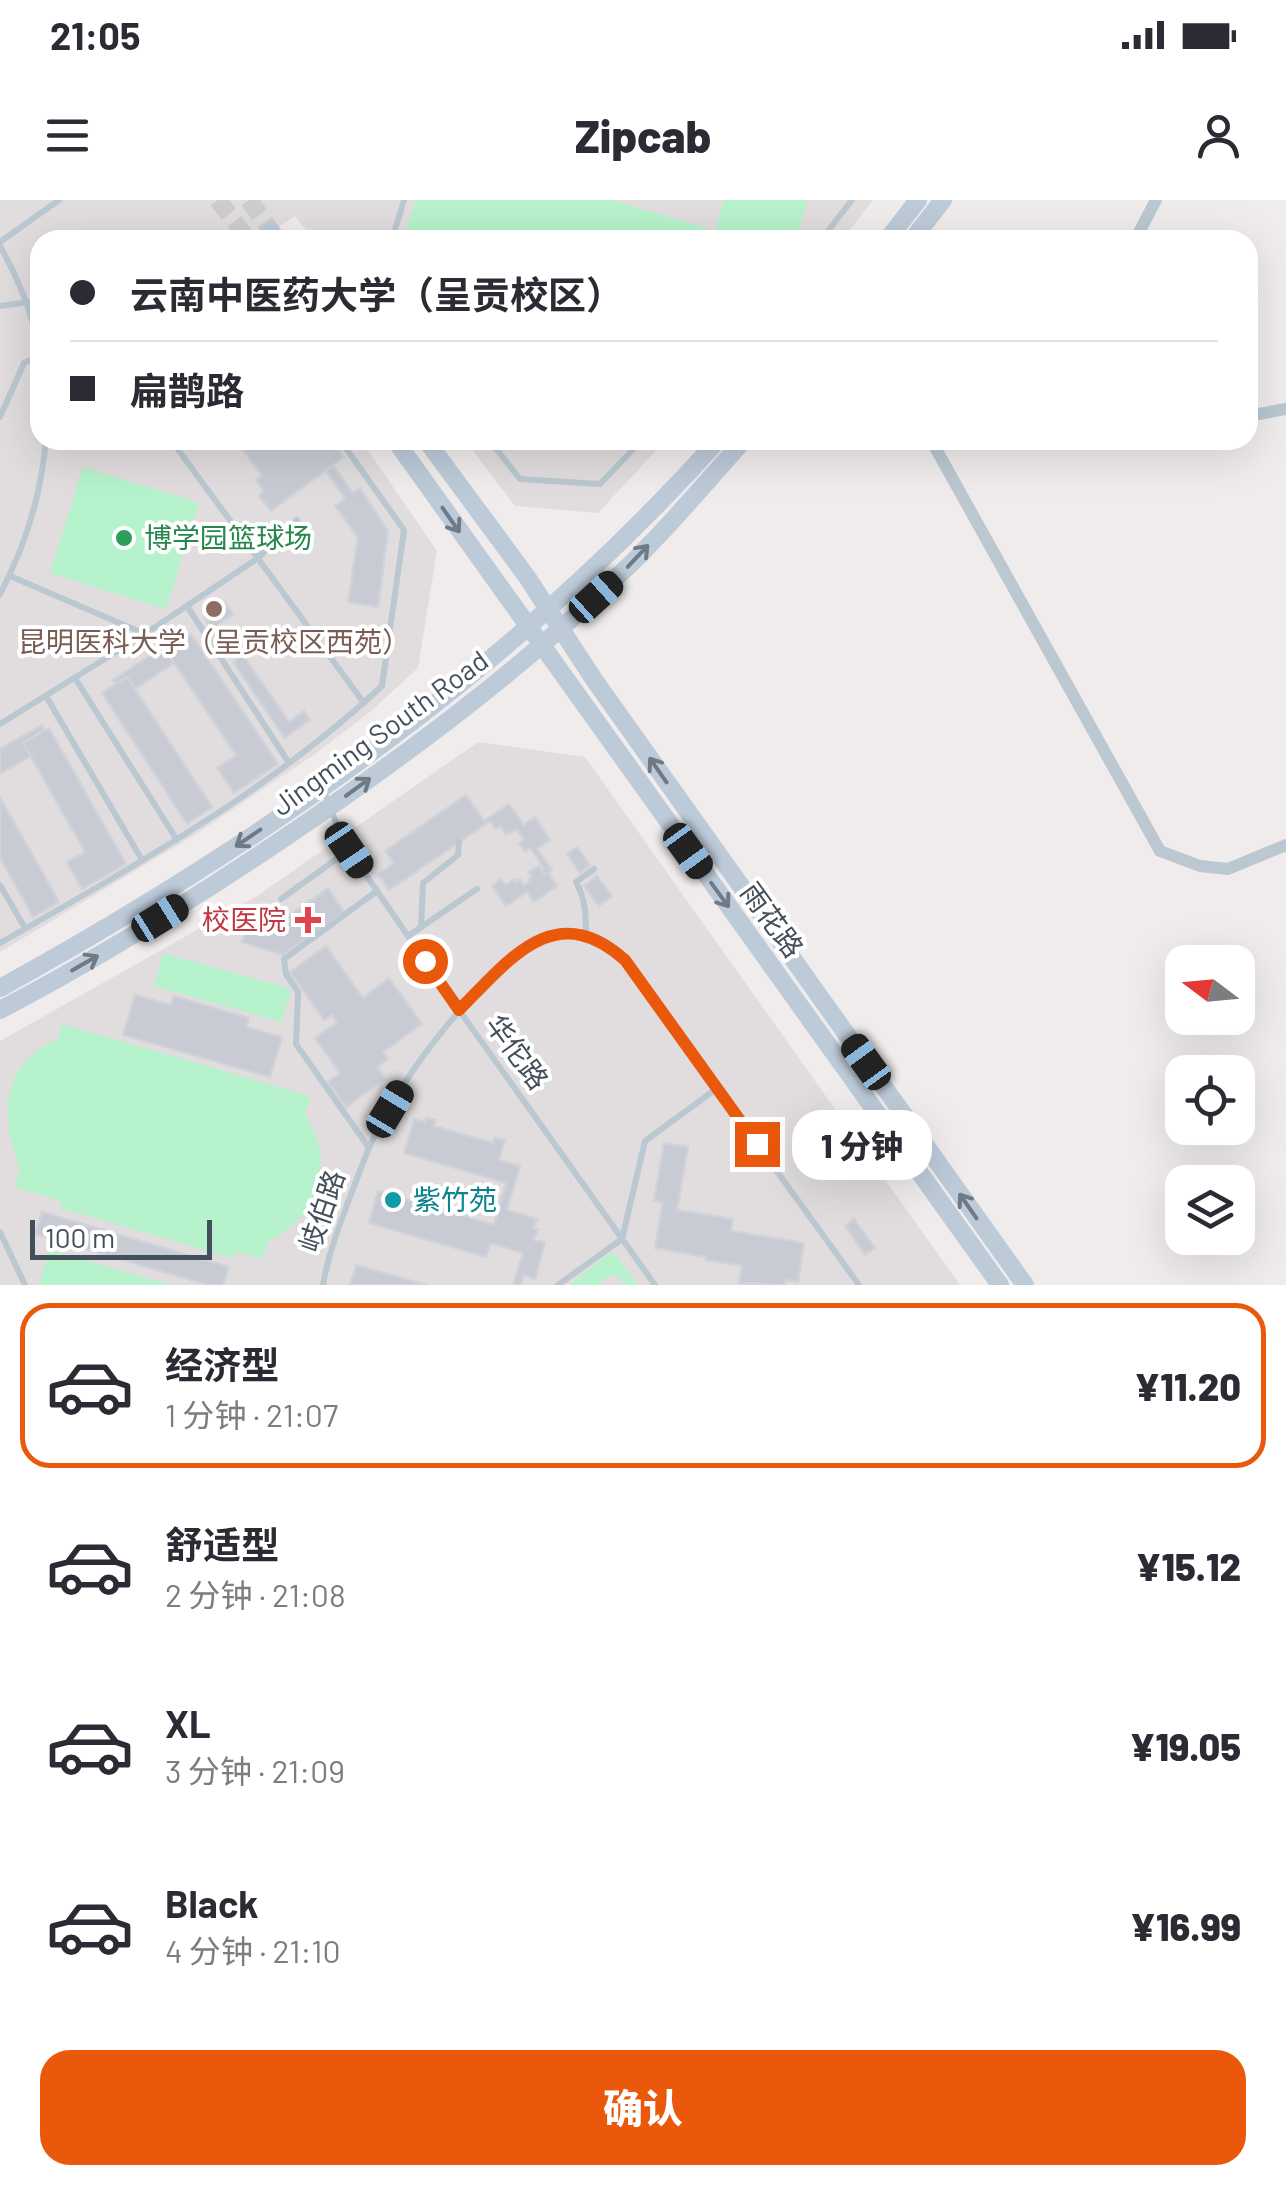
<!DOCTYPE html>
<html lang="zh">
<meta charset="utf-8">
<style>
:root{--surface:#fff;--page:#f2f2f3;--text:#2b2b33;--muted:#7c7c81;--line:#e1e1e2;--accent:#ea580c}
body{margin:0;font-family:Barlow,"Noto Sans SC",sans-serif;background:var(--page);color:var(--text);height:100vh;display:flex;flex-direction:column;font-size:38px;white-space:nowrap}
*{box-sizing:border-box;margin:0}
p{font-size:32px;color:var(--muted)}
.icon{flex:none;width:55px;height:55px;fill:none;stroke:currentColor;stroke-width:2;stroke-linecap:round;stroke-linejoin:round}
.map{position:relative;height:1085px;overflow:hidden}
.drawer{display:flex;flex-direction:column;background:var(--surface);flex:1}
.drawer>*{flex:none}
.hud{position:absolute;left:30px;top:30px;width:1228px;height:220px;border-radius:30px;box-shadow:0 10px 40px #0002;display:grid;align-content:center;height:220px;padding:0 40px;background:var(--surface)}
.needle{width:65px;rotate:286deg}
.fabs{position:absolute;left:1165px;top:745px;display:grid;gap:20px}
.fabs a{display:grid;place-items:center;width:90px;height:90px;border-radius:20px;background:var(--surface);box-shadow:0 10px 40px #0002;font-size:50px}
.scale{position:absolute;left:30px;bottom:25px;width:182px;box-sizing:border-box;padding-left:10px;border:5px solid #43505c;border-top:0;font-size:28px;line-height:35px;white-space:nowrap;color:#43505c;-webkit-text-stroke:8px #fff;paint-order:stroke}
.end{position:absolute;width:45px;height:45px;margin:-22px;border:12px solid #ea580c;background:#fff;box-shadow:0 0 0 5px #fff}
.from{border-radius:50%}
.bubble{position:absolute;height:70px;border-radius:30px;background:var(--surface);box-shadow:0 10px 40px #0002;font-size:32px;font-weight:800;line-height:70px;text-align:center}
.car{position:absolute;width:30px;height:60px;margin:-30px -15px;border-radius:12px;box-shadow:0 0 8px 2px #0007;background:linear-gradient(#222 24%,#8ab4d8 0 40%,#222 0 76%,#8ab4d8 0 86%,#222 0)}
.hud b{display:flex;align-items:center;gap:35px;height:95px;font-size:38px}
.hud b+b{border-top:2px solid var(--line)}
.hud i{width:25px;height:25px;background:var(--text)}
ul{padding:18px 0 0;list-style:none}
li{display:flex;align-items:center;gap:30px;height:165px;margin:0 20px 15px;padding:0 20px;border:5px solid transparent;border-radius:30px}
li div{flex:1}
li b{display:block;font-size:38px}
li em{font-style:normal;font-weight:800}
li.selected{border-color:var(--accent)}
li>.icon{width:90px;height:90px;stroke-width:1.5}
.action{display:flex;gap:20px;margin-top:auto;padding:20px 40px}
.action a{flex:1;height:115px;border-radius:30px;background:var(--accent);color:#fff;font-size:40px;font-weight:800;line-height:115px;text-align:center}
.status{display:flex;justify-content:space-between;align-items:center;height:70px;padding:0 50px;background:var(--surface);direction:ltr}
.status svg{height:28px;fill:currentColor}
header{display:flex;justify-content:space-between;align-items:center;height:130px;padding:0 40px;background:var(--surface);font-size:45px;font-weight:800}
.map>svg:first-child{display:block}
.education{fill:#e1ddde}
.green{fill:#b6f2cc}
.building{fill:#c8cbd3;stroke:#d0d3d9;stroke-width:2.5}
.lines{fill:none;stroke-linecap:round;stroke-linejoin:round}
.secondary-tunnel{stroke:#cdcdcf;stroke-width:18;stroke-dasharray:18 9;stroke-linecap:butt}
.lane{stroke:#bbc8d1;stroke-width:6}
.street{stroke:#bbc8d1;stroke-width:12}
.secondary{stroke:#bdcad8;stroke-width:18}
.oneway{stroke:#6e7b87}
.route{stroke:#ea580c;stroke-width:12}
.leisure-dot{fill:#2e9e5b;stroke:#fff;stroke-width:4}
.education-dot{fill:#8d6e63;stroke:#fff;stroke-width:4}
.health-dot{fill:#e0444e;stroke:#fff;stroke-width:4}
.culture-dot{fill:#0f9aa8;stroke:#fff;stroke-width:4}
.labels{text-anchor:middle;stroke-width:8;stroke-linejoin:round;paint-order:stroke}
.leisure-label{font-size:28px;fill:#27864d;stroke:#fff;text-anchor:start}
.education-label{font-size:28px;fill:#785e54;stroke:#fff}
.street-label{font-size:28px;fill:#43505c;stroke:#fff}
.health-label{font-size:28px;fill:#be3a42;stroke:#fff;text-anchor:end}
.culture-label{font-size:28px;fill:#0d838f;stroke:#fff;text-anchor:start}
</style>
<div class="status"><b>21:05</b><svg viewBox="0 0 49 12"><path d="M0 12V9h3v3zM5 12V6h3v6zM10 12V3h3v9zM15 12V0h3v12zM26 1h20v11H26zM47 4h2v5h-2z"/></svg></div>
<header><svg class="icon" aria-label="menu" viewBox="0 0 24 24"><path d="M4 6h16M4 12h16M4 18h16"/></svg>Zipcab<svg class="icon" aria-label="person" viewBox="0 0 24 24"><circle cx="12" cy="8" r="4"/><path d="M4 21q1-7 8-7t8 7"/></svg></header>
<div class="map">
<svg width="1286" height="1085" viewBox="0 0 1286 1085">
<rect width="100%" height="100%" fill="#f0ecec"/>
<path class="education" d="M0 0H873L842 40H314L295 16 259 40H40V240H361L437 351 418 468 371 511 315 554 193 636 0 752Z
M465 240H666L598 313 515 306Z
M478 542 585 557 960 1085H0V841L257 696Z"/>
<path class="green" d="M418 0H611L708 28 704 40H403L413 8Z
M724 0H807L796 40H743L715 32Z
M83 267 199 303 166 409 50 373Z
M163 753 291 789 282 822 154 786Z
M62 824 310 896 305 914C336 963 320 1016 268 1041L263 1059 236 1051 233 1058 60 1008 62 1001 15 987 20 969C0 918 0 863 58 839Z
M49 1050 171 1085H39Z
M608 1054 617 1056 638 1085H624L617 1076C609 1074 604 1079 600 1085H569Z"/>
<path class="building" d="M236 240H332L344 257 271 311 259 296 264 291 256 280 262 276Z
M333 265 353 293 360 288 388 331 378 407 348 402 358 337 335 306 345 299 326 271Z
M225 403 233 414 212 429 204 417Z
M191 434 278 564 234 593 217 568 236 555 166 451Z
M181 435 183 439 166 451 174 463 135 489 127 477 116 484 113 480Z
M243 455 289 522 304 511 310 520 285 538 233 462Z
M127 477 212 607 187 624 102 493Z
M42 525 44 530 23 543 31 556 0 574V549Z
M49 528 126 664 82 689 67 662 85 652 23 543Z
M466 595 486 624 389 690 378 674 394 663 385 651Z
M0 597 59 702 33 717 0 658Z
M509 604 524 625 535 617 550 640 537 649 552 670 545 675 541 669 544 668 530 648 525 652 519 643 524 640 517 630 506 634 500 626 496 629 490 621 486 624 484 621Z
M577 647 590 665 580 673 567 654Z
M539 666 545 675 548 673 557 686 534 702 527 692 506 706 492 686 501 679 506 685 514 679 516 682 520 679 524 685 530 681 529 679 532 676 529 672Z
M597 676 612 696 599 706 584 686Z
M328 688 344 712 283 755 242 742 250 716 278 724Z
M326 746 363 798 389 778 422 824 383 852 388 859 377 867 385 879 346 907 328 882 340 873 315 838 337 822 332 815 324 820 290 772Z
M135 795 171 805 174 796 249 818 246 827 282 837 270 877 123 835Z
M426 918 436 920 434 926 493 943 495 938 505 940 499 960 520 966 507 1010 537 1019 534 1028 538 1029 534 1040 545 1043 535 1079 524 1075 521 1085H513L523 1053 490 1043 486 1057 369 1023 378 991 494 1025 506 983 404 953 414 919 425 922Z
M664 943 688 947 677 1010 733 1019 731 1031 804 1043 798 1082 786 1080 785 1085 739 1083 742 1066 706 1060V1057L655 1048 663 1002 654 1001Z
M42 1012 229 1067 223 1085H208L35 1034Z
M854 1019 875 1048 865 1055 845 1026Z
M356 1065 426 1085H350Z"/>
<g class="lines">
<path class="secondary-tunnel" d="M218 0 248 40
M249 0 271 31"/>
<path class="lane" d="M392 40 404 0
M821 40 852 0
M0 42 59 0
M0 46C20 81 30 110 40 149
M0 106 28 102
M0 217 24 163 40 155
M171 240 364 503
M489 240 520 279 600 284 642 240
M10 376 145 434
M0 394C26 345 41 296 46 240
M187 406 289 563
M75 478 177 640
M46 496 142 660
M0 524 145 434 258 358 297 320
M323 589 344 643 459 810 655 1085
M0 685 25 728
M281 699 349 650
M421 727 423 683 458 655 459 642
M408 736 477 689
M586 737C586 716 586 700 576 682L594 669
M0 743C133 667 270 591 382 486L404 330 340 240
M369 948 296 844 298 792 286 774 284 759 377 691
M0 1032 25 1085
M323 1085C328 1055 339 1026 350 997 359 974 367 949 379 927 407 873 446 823 488 780 504 765 521 745 542 737 573 726 603 740 625 761L859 1085
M558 1085 622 1039 645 941 716 889"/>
<path class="street" d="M1135 40 1156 0
M1248 212 1259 214 1286 209
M931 240 1160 651 1200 666 1228 669 1286 645"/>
<path class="secondary" d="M271 31 277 40
M887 40 918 0
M912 40 943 0
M395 240 1000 1085
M426 240 527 377 595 481 1025 1085
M0 788C265 642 516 466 718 240
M0 810C96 760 189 702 280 641 397 562 512 477 615 379 661 336 702 287 744 240"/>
</g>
<defs><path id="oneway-shaft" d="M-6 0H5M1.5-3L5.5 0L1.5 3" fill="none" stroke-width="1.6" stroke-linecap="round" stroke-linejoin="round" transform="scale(2.5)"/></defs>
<g class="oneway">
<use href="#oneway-shaft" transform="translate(451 320) rotate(55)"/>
<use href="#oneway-shaft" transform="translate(638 356) rotate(-47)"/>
<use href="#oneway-shaft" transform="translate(658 570) rotate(-125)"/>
<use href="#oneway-shaft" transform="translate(358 587) rotate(-36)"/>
<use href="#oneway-shaft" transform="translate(248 638) rotate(146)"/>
<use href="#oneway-shaft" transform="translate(720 695) rotate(54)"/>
<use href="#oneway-shaft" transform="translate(85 763) rotate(-30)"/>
<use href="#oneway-shaft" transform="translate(968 1006) rotate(-125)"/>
</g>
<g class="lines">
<path class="route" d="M425 761 459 810C509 760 555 697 625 760L757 944"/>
</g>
<circle class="leisure-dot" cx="124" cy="338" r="10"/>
<circle class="education-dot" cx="214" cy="409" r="10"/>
<path class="health-dot" d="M303 705h10v10h10v10h-10v10h-10v-10h-10v-10h10z"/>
<circle class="culture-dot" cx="393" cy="1000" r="10"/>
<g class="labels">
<g class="leisure-label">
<text x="144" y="348">博学园篮球场</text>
</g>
<g class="education-label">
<text x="214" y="452">昆明医科大学（呈贡校区西苑）</text>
</g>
<g class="street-label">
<text transform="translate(380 533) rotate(-36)" y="10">Jingming South Road</text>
<text transform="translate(772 720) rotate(54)" y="10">雨花路</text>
<text transform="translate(517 852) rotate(54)" y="10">华佗路</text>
<text transform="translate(322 1011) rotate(-71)" y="10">岐伯路</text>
</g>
<g class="health-label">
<text x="286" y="730">校医院</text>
</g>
<g class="culture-label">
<text x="413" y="1010">紫竹苑</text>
</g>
</g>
</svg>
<div class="fabs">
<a><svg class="needle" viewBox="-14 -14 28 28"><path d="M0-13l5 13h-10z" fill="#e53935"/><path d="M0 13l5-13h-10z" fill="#7c7c81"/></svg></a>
<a><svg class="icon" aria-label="locate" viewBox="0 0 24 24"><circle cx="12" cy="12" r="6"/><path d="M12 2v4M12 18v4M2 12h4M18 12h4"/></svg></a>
<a><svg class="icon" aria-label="layers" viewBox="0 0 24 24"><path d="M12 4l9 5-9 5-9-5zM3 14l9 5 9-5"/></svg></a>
</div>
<div class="scale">100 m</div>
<i class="end from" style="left:425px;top:761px"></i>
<i class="end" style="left:757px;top:944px"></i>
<div class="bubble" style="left:792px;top:910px;width:140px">1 分钟</div>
<i class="car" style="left:596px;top:397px;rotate:48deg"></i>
<i class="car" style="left:349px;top:650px;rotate:146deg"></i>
<i class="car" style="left:688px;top:651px;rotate:144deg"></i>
<i class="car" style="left:160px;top:718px;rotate:58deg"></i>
<i class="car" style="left:866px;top:862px;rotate:324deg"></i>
<i class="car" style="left:390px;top:909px;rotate:31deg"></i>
<div class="hud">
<b><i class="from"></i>云南中医药大学（呈贡校区）</b>
<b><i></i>扁鹊路</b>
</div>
</div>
<section class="drawer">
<ul>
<li class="selected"><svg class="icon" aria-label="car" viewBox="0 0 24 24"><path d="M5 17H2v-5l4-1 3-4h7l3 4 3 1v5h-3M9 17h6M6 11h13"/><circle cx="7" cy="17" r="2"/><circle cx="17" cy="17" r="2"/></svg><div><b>经济型</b><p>1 分钟 · 21:07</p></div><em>¥11.20</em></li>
<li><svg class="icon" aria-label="car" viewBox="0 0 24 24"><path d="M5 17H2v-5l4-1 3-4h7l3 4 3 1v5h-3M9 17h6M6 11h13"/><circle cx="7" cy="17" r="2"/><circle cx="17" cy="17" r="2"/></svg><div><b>舒适型</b><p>2 分钟 · 21:08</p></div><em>¥15.12</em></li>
<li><svg class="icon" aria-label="car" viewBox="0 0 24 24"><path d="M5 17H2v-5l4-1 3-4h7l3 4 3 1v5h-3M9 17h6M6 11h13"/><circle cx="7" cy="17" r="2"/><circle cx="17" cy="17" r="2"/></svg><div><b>XL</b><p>3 分钟 · 21:09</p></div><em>¥19.05</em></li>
<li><svg class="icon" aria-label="car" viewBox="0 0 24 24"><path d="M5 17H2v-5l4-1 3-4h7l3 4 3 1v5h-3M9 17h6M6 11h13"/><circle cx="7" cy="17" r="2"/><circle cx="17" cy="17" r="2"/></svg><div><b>Black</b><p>4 分钟 · 21:10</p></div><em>¥16.99</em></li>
</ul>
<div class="action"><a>确认</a></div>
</section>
